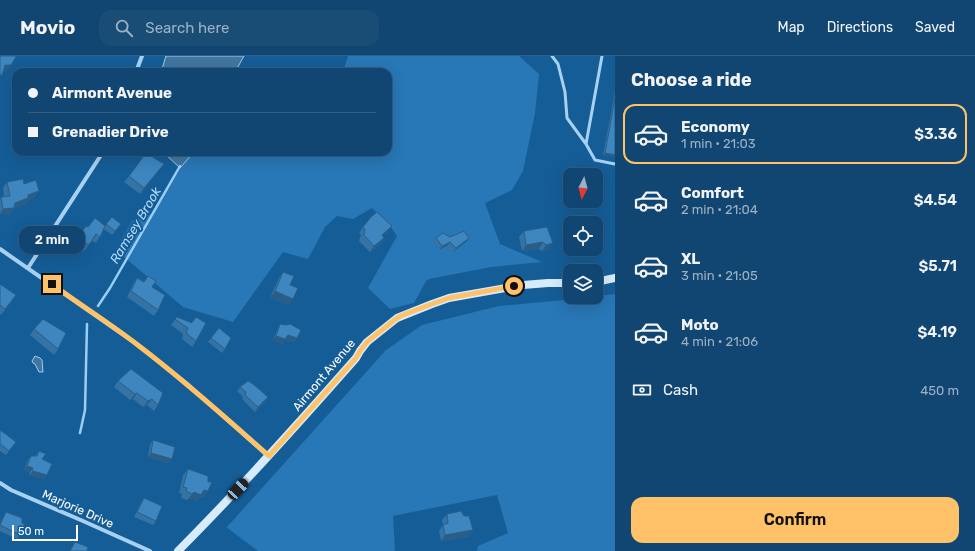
<!DOCTYPE html>
<meta charset="utf-8">
<style>
:root{--surface:#104671;--page:#194d76;--text:#f1f3f6;--muted:#9cb1c3;--line:#305e84;--accent:#ffc268}
body{margin:0;font-family:Rubik,sans-serif;background:var(--page);color:var(--text);height:100vh;display:flex;flex-direction:column;font-size:15px;white-space:nowrap}
*{box-sizing:border-box;margin:0}
p{font-size:13px;color:var(--muted)}
.icon{flex:none;width:22px;height:22px;fill:none;stroke:currentColor;stroke-width:2;stroke-linecap:round;stroke-linejoin:round}
.map{position:relative;flex:1;overflow:hidden}
.side{display:flex;flex-direction:column;background:var(--surface);width:360px}
.side>*{flex:none}
.guide{position:absolute;left:12px;top:12px;width:380px;height:88px;border-radius:12px;box-shadow:0 4px 16px #0002,0 0 0 1px var(--line);display:grid;align-content:center;height:88px;padding:0 16px;background:var(--surface)}
.needle{width:26px;rotate:186deg}
.tools{position:absolute;left:563px;top:112px;display:grid;gap:8px}
.tools a{display:grid;place-items:center;width:40px;height:40px;border-radius:8px;background:var(--surface);box-shadow:0 4px 16px #0002,0 0 0 1px var(--line);font-size:20px}
.scale{position:absolute;left:12px;bottom:10px;width:66px;box-sizing:border-box;padding-left:4px;border:2px solid #fff;border-top:0;font-size:11px;line-height:14px;white-space:nowrap;color:#fff;-webkit-text-stroke:3px #155d97;paint-order:stroke}
.end{position:absolute;width:18px;height:18px;margin:-9px;border:5px solid #ffc268;background:#111;box-shadow:0 0 0 2px #111}
.from{border-radius:50%}
.bubble{position:absolute;height:28px;border-radius:12px;background:var(--surface);box-shadow:0 4px 16px #0002,0 0 0 1px var(--line);font-size:13px;font-weight:600;line-height:28px;text-align:center}
.car{position:absolute;width:12px;height:24px;margin:-12px -6px;border-radius:5px;box-shadow:0 0 3px 1px #0007;background:linear-gradient(#222 24%,#8ab4d8 0 40%,#222 0 76%,#8ab4d8 0 86%,#222 0)}
.guide b{display:flex;align-items:center;gap:14px;height:38px;font-size:15px}
.guide b+b{border-top:1px solid var(--line)}
.guide i{width:10px;height:10px;background:var(--text)}
ul{padding:0;list-style:none}
li{display:flex;align-items:center;gap:12px;height:60px;margin:0 8px 6px;padding:0 8px;border:2px solid transparent;border-radius:12px}
li div{flex:1}
li b{display:block;font-size:15px}
li em{font-style:normal;font-weight:600}
li.selected{border-color:var(--accent)}
li>.icon{width:36px;height:36px;stroke-width:1.5}
h2{padding:0 16px;font-size:18px;line-height:48px}
.pay{display:flex;align-items:center;gap:10px;height:44px;padding:0 16px;font-size:15px}
.pay p{margin-inline-start:auto}
.primary-button{display:flex;gap:8px;margin-top:auto;padding:8px 16px}
.primary-button a{flex:1;height:46px;border-radius:12px;background:var(--accent);color:#111;font-size:16px;font-weight:600;line-height:46px;text-align:center}
header{display:flex;align-items:center;gap:24px;box-sizing:border-box;height:56px;padding:0 20px;background:var(--surface);border-bottom:1px solid var(--line)}
header strong{font-size:19px}
nav{display:flex;gap:22px;margin-inline-start:auto;font-size:14px}
.search{width:280px;height:36px;background:var(--page);display:flex;align-items:center;gap:10px;box-sizing:border-box;padding:0 14px;border-radius:12px;color:var(--muted);font-size:15px}
main{display:flex;flex:1;min-height:0}
.map>svg:first-child{display:block}
.green{fill:#2877b6}
.water{fill:#42759f;stroke:#99cef5}
.lines{fill:none;stroke-linecap:round;stroke-linejoin:round}
.stream{stroke:#99cef5;stroke-width:2.5}
.lane{stroke:#a7d1f2;stroke-width:3}
.street{stroke:#a7d1f2;stroke-width:4}
.secondary{stroke:#d6ebfc;stroke-width:8}
.wall{fill:#3473a4}
.shaded-wall{fill:#2b5e86}
.building{fill:#3d86bf;stroke:#2b5e86}
.route{stroke:#ffc268;stroke-width:5}
.labels{text-anchor:middle;stroke-width:4;stroke-linejoin:round;paint-order:stroke}
.street-label{font-size:12px;fill:#fff;stroke:#155d97}
.water-label{font-size:13px;font-style:italic;fill:#b3dbf9;stroke:#155d97}
</style>
<header>
<strong>Movio</strong>
<div class="search"><svg class="icon" aria-label="search" viewBox="0 0 24 24"><circle cx="10" cy="10" r="6"/><path d="M15 15l6 6"/></svg>Search here</div>
<nav><a>Map</a><a>Directions</a><a>Saved</a></nav>
</header>
<main>
<div class="map">
<svg width="615" height="495" viewBox="0 0 615 495">
<rect width="100%" height="100%" fill="#155d97"/>
<path class="green" d="M348 0H519L539 18 535 57 523 115 512 134 485 147 500 188 542 206 491 211 429 223 426 225 414 247 390 253 368 232 397 180 390 170 372 152 353 163 337 160 325 171 308 203 283 196 233 266 183 251 116 194 132 165 153 157 180 112 194 96H388V16H343Z
M615 238V495H477L478 490 508 477 497 439 393 460 395 495H258L226 471H227L386 294 422 269 499 250 596 241V240Z"/>
<path class="water" d="M166 0H244L235 16H161Z
M163 96H194L180 112Z
M35 300 40 302 42 304 43 316H39L35 308 33 307 32 305Z"/>
<g class="lines">
<path class="stream" d="M98 250 110 232 180 110
M80 377 85 354 87 268"/>
<path class="lane" d="M552 0 558 8 565 36 567 62 586 88
M602 0 586 88 595 104 615 108"/>
<path class="street" d="M136 16 142 0
M0 193 138 289 186 327 268 400
M28 212 103 96
M0 427 11 434 83 465 150 495"/>
<path class="secondary" d="M596 226 615 222
M178 495C240 433 298 368 356 302L360 295 367 286 397 262 432 248 449 242 523 229 548 227H570"/>
</g>
<path class="wall" d="M615 36V101L603 99Z
M164 108 140 138 124 126 129 120Z
M7 126 24 128 34 142 27 145 24 149 14 152 10 159H0V143L1 141H4L3 132Z
M112 161 118 172 112 179 104 173 96 187 92 185 84 195 73 188 86 170 88 171 105 170Z
M363 171 388 176 383 180 384 182 380 188 370 196 359 185 361 179 359 177Z
M547 171 549 193 542 195 539 193 522 195 519 181 524 175Z
M450 181 469 182 466 186 453 196 447 190 439 194 433 186 436 182Z
M283 216 290 229 289 249 270 242 279 222Z
M137 222 152 231 158 254 154 260 127 241 133 228Z
M0 228 12 245 1 259 0 258Z
M177 261 191 267 196 261V285L192 291 182 283 183 278 171 269Z
M280 268 295 286 285 284 282 288 273 284 278 272Z
M219 272 225 293 222 297 208 286Z
M34 273 58 293 54 299 30 279Z
M131 313 158 349 154 355 147 349 143 351 133 343 130 344 114 331 118 325Z
M240 331 268 341 265 346 255 356 242 343 243 341 237 335Z
M0 374 16 386 6 399 0 395Z
M153 384 169 407 148 401 150 388Z
M39 395 42 403 47 419 44 423 30 419 29 418 30 416 24 414 28 404 31 400H35Z
M188 413 208 435 203 441 201 440 197 445 189 442 187 444 181 442 182 438 179 437 183 419Z
M144 442 156 465 153 469 134 461 141 446Z
M6 456 20 479 17 483 0 475V467Z
M447 458 464 460 469 480 441 485 439 475 443 469 442 464Z"/>
<path class="shaded-wall" d="M5 9H11L7 15 1 16Z
M605 97 615 99V101L603 99Z
M164 108 159 115 140 138 144 132Z
M39 135 34 142 27 145 24 149 13 153 14 152 10 159H0V158L3 153 28 139Z
M392 170 388 176 378 185 382 179Z
M384 182 380 188 370 196 374 190Z
M469 182 466 186 453 196 456 192Z
M450 186 447 190 439 194 442 190Z
M543 186 539 193 522 195 526 189Z
M553 187 549 193 542 195 546 189Z
M275 235 293 243 289 249 270 242Z
M288 279 297 282 295 286 285 284 282 288 273 284 276 280Z
M137 337 133 343 130 344 135 338Z
M268 341 265 346 255 356 258 351Z
M152 343 147 349 143 351 148 345Z
M151 397 172 403 169 407 148 401Z
M27 410 33 412 30 416 24 414Z
M33 415 47 419 44 423 30 419Z
M204 434 208 435 203 441 201 440 197 445 189 442 187 444 194 436Z
M473 474 469 480 441 485 445 479Z"/>
<path class="building" d="M0 0H15L16 1 11 9H5L2 19H0Z
M615 42V99L605 97Z
M146 97 164 108 144 132 129 120Z
M23 123 24 128 36 124 39 135 28 139V142L15 147 14 152 3 153 1 141 10 140 7 126Z
M377 156 392 170 382 179 384 182 374 190 364 179 365 173 363 171 371 161Z
M112 161 121 168 115 175 106 168Z
M95 162 105 170 100 181 96 178 89 189 77 182 86 170 88 171Z
M547 171 553 187 546 189 543 186 526 189 524 175Z
M464 175 469 182 456 192 450 186 442 190 436 182 443 177 450 181Z
M283 216 294 220 290 229 298 232 293 243 275 235Z
M148 220 156 225 152 231 165 239 158 254 131 235 137 222 144 226Z
M0 228 16 239 5 253 0 249Z
M177 261 192 267 196 261 206 267 196 285 186 277 188 272 175 263Z
M43 263 66 277 58 293 34 273Z
M280 268 286 269 290 268 301 274 297 282 288 279 285 283 276 280Z
M219 272 231 282 225 293 211 282Z
M131 313 163 337 158 349 152 343 148 345 137 337 135 338 118 325Z
M248 325 253 328 268 341 258 351 245 339 246 336 240 331Z
M0 374 16 386 9 395 0 388Z
M153 384 175 391 172 403 151 397Z
M39 395 46 398 42 403 52 408 47 419 33 415 32 414 33 412 27 410 31 400H37Z
M188 413 208 420V426H212L208 435 204 434 201 439 194 436 192 438 186 435 187 432 183 431Z
M144 442 162 450 156 465 137 456Z
M461 455 464 460H469L473 474 445 479 443 469 448 467 447 458Z
M6 456 22 462V467L25 469 20 479 0 469Z
M75 486 88 491 87 495H70Z"/>
<g class="lines">
<path class="route" d="M52 228C80 249 111 268 139 290 184 324 226 362 269 400L356 302 360 295 367 286 397 262 403 259 432 248 449 242 514 230"/>
</g>
<g class="labels">
<g class="street-label">
<text transform="translate(324 319) rotate(-50)" y="4">Airmont Avenue</text>
<text transform="translate(78 453) rotate(24)" y="4">Marjorie Drive</text>
</g>
<g class="water-label">
<text transform="translate(135 169) rotate(-59)" y="5">Ramsey Brook</text>
</g>
</g>
</svg>
<div class="tools">
<a><svg class="needle" viewBox="-14 -14 28 28"><path d="M0-13l5 13h-10z" fill="#e53935"/><path d="M0 13l5-13h-10z" fill="#9cb1c3"/></svg></a>
<a><svg class="icon" aria-label="locate" viewBox="0 0 24 24"><circle cx="12" cy="12" r="6"/><path d="M12 2v4M12 18v4M2 12h4M18 12h4"/></svg></a>
<a><svg class="icon" aria-label="layers" viewBox="0 0 24 24"><path d="M12 4l9 5-9 5-9-5zM3 14l9 5 9-5"/></svg></a>
</div>
<div class="scale">50 m</div>
<i class="end from" style="left:514px;top:230px"></i>
<i class="end" style="left:52px;top:228px"></i>
<div class="bubble" style="left:19px;top:170px;width:66px">2 min</div>
<i class="car" style="left:238px;top:433px;rotate:43deg"></i>
<div class="guide">
<b><i class="from"></i>Airmont Avenue</b>
<b><i></i>Grenadier Drive</b>
</div>
</div>
<section class="side">
<h2>Choose a ride</h2>
<ul>
<li class="selected"><svg class="icon" aria-label="car" viewBox="0 0 24 24"><path d="M5 17H2v-5l4-1 3-4h7l3 4 3 1v5h-3M9 17h6M6 11h13"/><circle cx="7" cy="17" r="2"/><circle cx="17" cy="17" r="2"/></svg><div><b>Economy</b><p>1 min · 21:03</p></div><em>$3.36</em></li>
<li><svg class="icon" aria-label="car" viewBox="0 0 24 24"><path d="M5 17H2v-5l4-1 3-4h7l3 4 3 1v5h-3M9 17h6M6 11h13"/><circle cx="7" cy="17" r="2"/><circle cx="17" cy="17" r="2"/></svg><div><b>Comfort</b><p>2 min · 21:04</p></div><em>$4.54</em></li>
<li><svg class="icon" aria-label="car" viewBox="0 0 24 24"><path d="M5 17H2v-5l4-1 3-4h7l3 4 3 1v5h-3M9 17h6M6 11h13"/><circle cx="7" cy="17" r="2"/><circle cx="17" cy="17" r="2"/></svg><div><b>XL</b><p>3 min · 21:05</p></div><em>$5.71</em></li>
<li><svg class="icon" aria-label="car" viewBox="0 0 24 24"><path d="M5 17H2v-5l4-1 3-4h7l3 4 3 1v5h-3M9 17h6M6 11h13"/><circle cx="7" cy="17" r="2"/><circle cx="17" cy="17" r="2"/></svg><div><b>Moto</b><p>4 min · 21:06</p></div><em>$4.19</em></li>
</ul>
<div class="pay"><svg class="icon" aria-label="cash" viewBox="0 0 24 24"><path d="M3 7h18v10H3z"/><circle cx="12" cy="12" r="2"/></svg>Cash<p>450 m</p></div>
<div class="primary-button"><a>Confirm</a></div>
</section>
</main>
